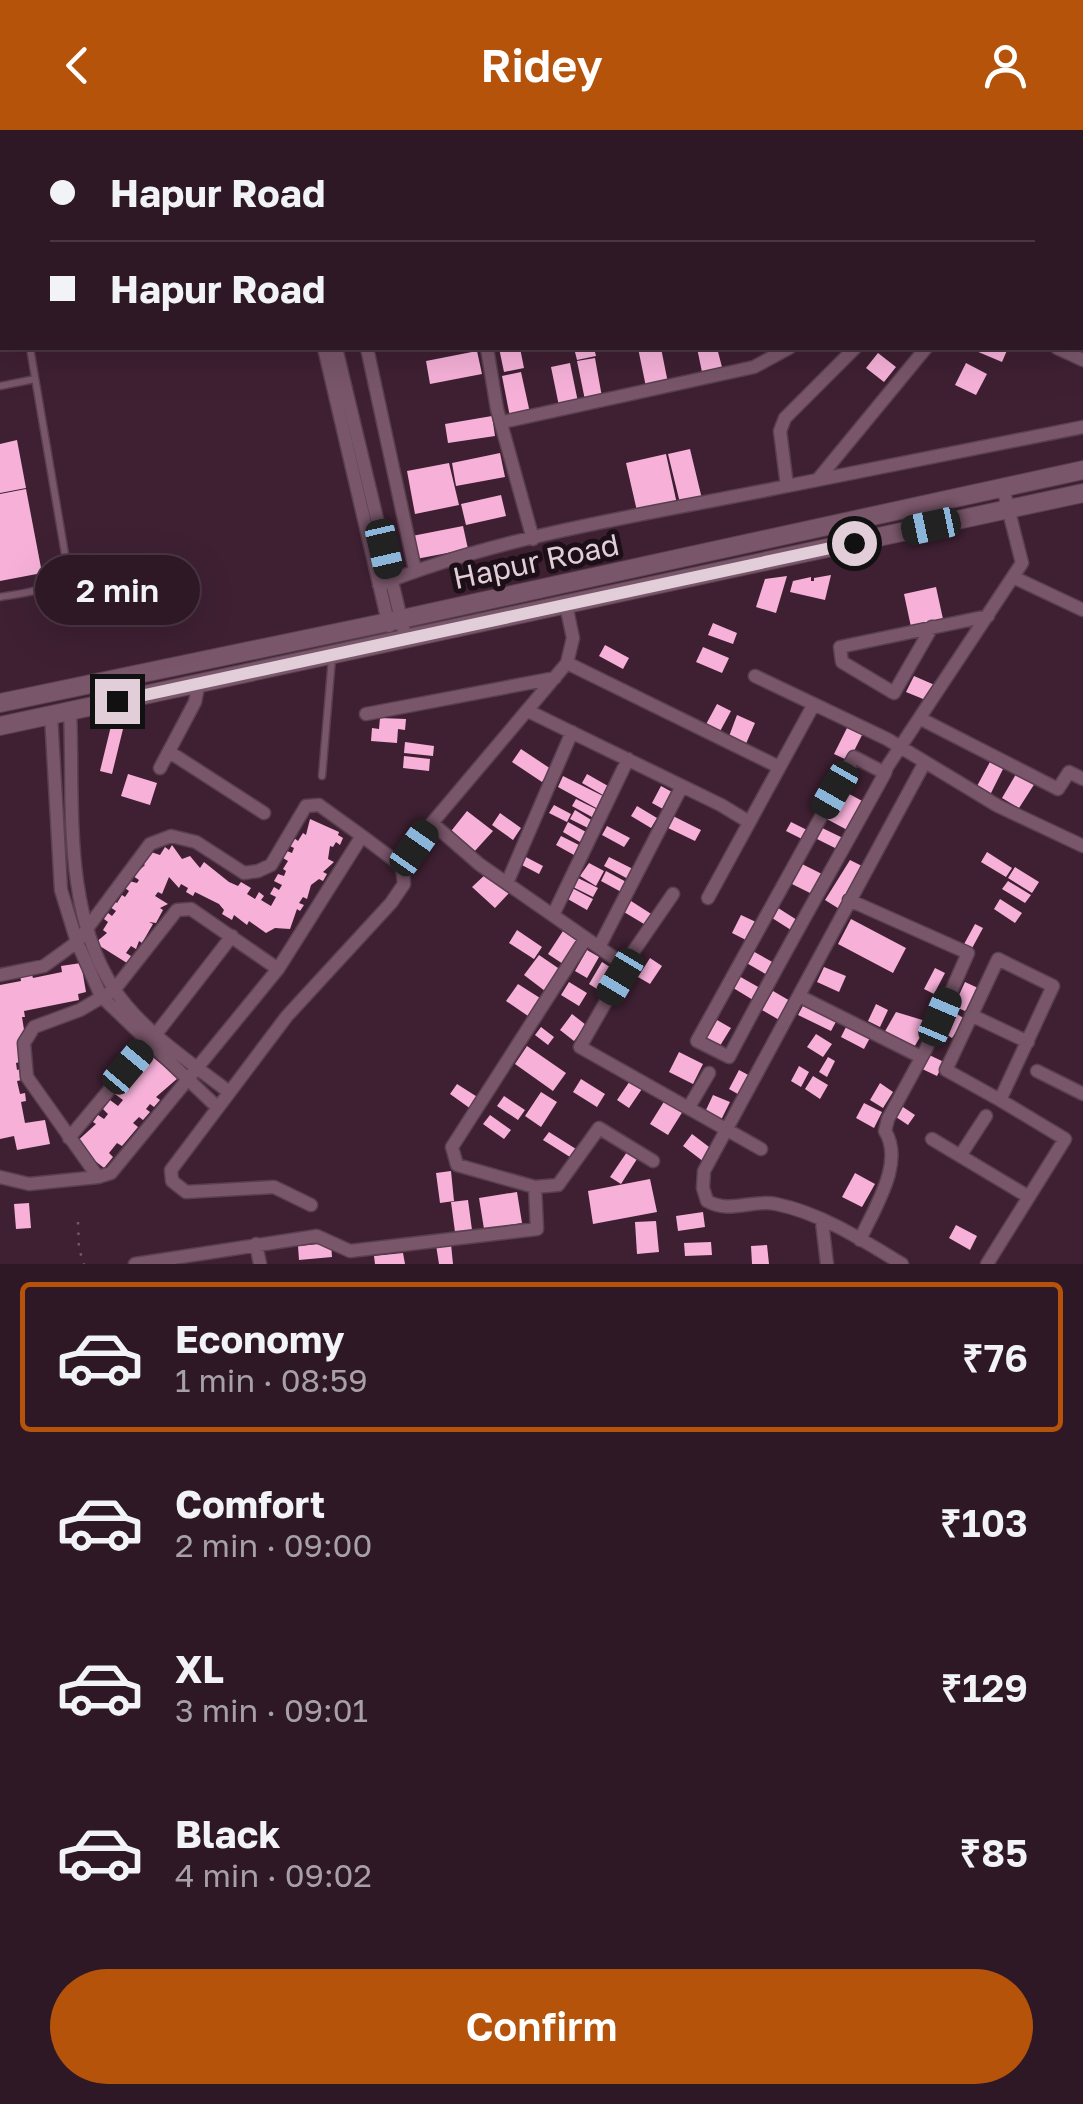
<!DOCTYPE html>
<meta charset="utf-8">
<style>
:root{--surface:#2e1826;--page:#3a2532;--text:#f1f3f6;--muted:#a7a0a7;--line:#493743;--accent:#b45309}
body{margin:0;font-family:"Golos Text",sans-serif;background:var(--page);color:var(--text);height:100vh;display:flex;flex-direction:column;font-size:38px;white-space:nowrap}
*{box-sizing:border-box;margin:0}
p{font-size:32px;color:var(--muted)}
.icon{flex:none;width:55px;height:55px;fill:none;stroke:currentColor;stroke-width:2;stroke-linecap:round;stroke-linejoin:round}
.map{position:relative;height:1134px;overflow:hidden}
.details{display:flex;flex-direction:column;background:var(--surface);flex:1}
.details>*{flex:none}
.guide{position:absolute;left:0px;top:0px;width:1085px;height:220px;box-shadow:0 10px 40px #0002,0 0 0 2px var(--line);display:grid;align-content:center;height:220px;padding:0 50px;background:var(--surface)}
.end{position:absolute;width:45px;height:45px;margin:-22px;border:12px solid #e2ced9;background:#111;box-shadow:0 0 0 5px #111}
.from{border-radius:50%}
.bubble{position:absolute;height:70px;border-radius:35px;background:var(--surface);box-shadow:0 10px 40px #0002,0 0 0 2px var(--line);font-size:32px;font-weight:600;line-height:70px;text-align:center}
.car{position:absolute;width:30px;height:60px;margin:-30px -15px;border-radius:12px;box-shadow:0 0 8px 2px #0007;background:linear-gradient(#222 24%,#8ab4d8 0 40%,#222 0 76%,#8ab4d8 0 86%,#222 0)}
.guide b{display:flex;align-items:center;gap:35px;height:95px;font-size:38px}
.guide b+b{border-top:2px solid var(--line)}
.guide i{width:25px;height:25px;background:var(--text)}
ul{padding:18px 0 0;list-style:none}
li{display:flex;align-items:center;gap:30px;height:150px;margin:0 20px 15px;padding:0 30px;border:5px solid transparent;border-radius:10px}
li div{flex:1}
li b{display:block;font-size:38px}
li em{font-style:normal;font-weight:600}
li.active{border-color:var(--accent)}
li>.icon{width:90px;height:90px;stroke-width:1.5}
.button{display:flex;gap:20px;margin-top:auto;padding:20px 50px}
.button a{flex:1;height:115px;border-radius:60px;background:var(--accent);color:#fff;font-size:40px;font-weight:600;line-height:115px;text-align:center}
header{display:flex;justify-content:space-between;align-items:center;height:130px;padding:0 50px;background:var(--accent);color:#fff;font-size:45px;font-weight:600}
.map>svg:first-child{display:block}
.building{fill:#f7b1d9}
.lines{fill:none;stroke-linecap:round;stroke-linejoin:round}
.service-casing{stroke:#593f4f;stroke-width:9}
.minor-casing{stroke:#593f4f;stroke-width:15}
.secondary-casing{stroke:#593f4f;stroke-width:20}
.path{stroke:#735868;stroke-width:2.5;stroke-dasharray:2.5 8;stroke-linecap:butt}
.service{stroke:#79566a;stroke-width:6}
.minor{stroke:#79566a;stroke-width:12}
.secondary{stroke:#79566a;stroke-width:18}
.route{stroke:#e2ced9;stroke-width:12}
.labels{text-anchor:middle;stroke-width:10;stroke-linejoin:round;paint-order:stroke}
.street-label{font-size:30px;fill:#e2ced9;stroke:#1d0f17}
</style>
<header><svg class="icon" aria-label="back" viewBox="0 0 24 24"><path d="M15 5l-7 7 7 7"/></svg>Ridey<svg class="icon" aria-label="person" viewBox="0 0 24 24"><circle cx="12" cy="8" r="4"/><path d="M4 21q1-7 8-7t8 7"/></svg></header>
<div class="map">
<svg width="1083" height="1134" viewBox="0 0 1083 1134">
<rect width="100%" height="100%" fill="#3e2032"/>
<path class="building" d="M499 218H520L524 238 504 242Z
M574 218H594L596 226 577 230Z
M638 218H661L668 253 646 257Z
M697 218H717L722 237 702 242Z
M978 218H1008L1002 232 976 221Z
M477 221 482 244 430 254 426 231Z
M878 223 896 237 884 252 866 238Z
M595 228 602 267 585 270 577 231Z
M570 233 578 272 559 276 551 237Z
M966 233 987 244 976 265 955 255Z
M521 242 530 283 510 287 502 246Z
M492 286 495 306 448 313 445 294Z
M17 310 26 358 0 363V314Z
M690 319 702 369 680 373 668 324Z
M500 323 505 347 456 356 452 333Z
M666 324 677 374 637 381 626 333Z
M449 333 459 375 415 384 407 341Z
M26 359 42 443 0 451V364Z
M501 365 506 386 466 395 461 374Z
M463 396 468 419 416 429 412 406Z
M831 445 825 470 790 462 793 451 811 447V451H814V448Z
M787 446 776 483 756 477 765 449Z
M936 457 943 489 911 497 904 464Z
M713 493 737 503 733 514 708 505Z
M605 515 629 528 623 539 599 526Z
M703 517 729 528 722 543 696 532Z
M914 546 937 556 928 571 906 562Z
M717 574 731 581 718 605 704 598Z
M737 585 755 593 745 616 728 609Z
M380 588 406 589 405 600 398 599 397 613 371 611 372 598 379 599Z
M111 596 123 599 112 644 100 641Z
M847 598 862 605 849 631 834 624Z
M405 612 434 616 433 626 404 623Z
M521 619 551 639 542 652 512 632Z
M404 626 430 629 429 641 403 638Z
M991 630 1004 637 990 665 976 658Z
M1019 639 1037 650 1019 678 1002 668Z
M128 644 157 653 150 675 121 666Z
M587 644 608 656 603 665 582 653Z
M563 646 603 666 598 679 558 657Z
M661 656 672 662 663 679 652 673Z
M838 658 866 673 851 702 823 687Z
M576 669 596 679 592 687 572 676Z
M554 675 571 684 567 692 549 683Z
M637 676 657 688 651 698 631 686Z
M575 680 593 691 588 698 570 689Z
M467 681 493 701 473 723 448 705Z
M500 683 521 698 513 710 492 695Z
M673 686 701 700 695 711 668 698Z
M310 689 339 702 338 705 343 708 340 715 336 712 333 717 330 716 328 729 334 732 323 742 327 744 323 751 319 749 311 755 307 769 303 767 299 773 304 775 300 781 297 779 290 799 275 798 266 803 249 791 247 795 234 785 232 790 222 784 224 780 219 774 195 762 193 766 186 762 188 758 181 754 179 758 169 747 162 764 158 762 155 766 168 774 160 778 163 780 156 793 149 792 153 794 142 813 139 811 136 819 131 816 126 823 131 826 127 833 95 813 107 803 103 800 108 792 104 789 108 783 112 786 116 781 110 777 114 771 117 773 122 765 125 767 129 761 125 758 129 751 137 753 139 750 133 746 145 735 141 732 148 721 160 725 165 717 169 720 172 715 182 729 190 726 200 738 204 732 229 752 238 756 241 752 251 758 247 764 255 769 259 762 264 766 261 770 271 776 276 767 270 764 274 757 279 760 282 755 274 751 278 744 284 746 286 741 283 739 288 731 283 728 287 721 292 723 294 718 290 716 294 708 298 711 303 703 306 705Z
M568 692 586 702 580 712 563 702Z
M791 692 807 700 802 709 786 701Z
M816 695 845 709 839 720 811 706Z
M607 696 630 708 624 717 602 705Z
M561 706 579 715 574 725 556 715Z
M987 722 1012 738 1006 747 981 732Z
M522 725 543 736 539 744 518 733Z
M609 727 635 740 630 750 604 736Z
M850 730 864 737 841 780 825 770Z
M796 731 824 745 814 765 786 751Z
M589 733 604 741 596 756 580 746Z
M1015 737 1039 752 1032 763 1008 748Z
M606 741 630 754 625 764 601 751Z
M487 743 511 761 495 778 472 757Z
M578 748 598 758 593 767 573 757Z
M1008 751 1031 765 1025 773 1002 759Z
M572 758 593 769 587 780 566 768Z
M1000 769 1022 783 1015 793 994 779Z
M631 771 656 787 649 797 624 782Z
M775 776 797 790 791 800 769 786Z
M741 785 756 792 746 810 732 803Z
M851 789 906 818 893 843 838 814Z
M975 794 983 798 971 820 963 816Z
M517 800 542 817 534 829 509 813Z
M563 801 581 812 566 836 548 824Z
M749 819 776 834 769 846 743 831Z
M587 820 599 827 587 848 575 841Z
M539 825 561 840 545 861 524 845Z
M650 828 662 836 650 854 638 847Z
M602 832 619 843 605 864 589 854Z
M81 833 86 862 78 864 79 870 24 881 25 887H22L25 906 19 907 23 931 16 933 17 940 24 938 22 950 17 951 20 964 25 963 26 971 21 972 25 993 45 990 50 1014 17 1020 14 1006 0 1009V855L21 851 20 844 31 842 33 848 62 842 61 836Z
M824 837 846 846 839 862 817 852Z
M935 838 945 843 934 864 924 859Z
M737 845 760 858 753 870 730 856Z
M569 852 587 863 579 876 561 865Z
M965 852 978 858 967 882 954 876Z
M518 854 540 868 528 886 506 871Z
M773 861 792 872 781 891 762 880Z
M805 872 838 888 831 901 798 885Z
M876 874 888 880 880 897 868 891Z
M952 881 965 889 952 908 939 900Z
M896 882 929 892 913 919 884 903Z
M572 884 586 895 574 911 560 900Z
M850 889 873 902 864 919 841 907Z
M717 890 731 898 718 919 705 911Z
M541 897 554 907 548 915 535 905Z
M816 904 832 914 823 927 807 917Z
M527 916 566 943 553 961 515 934Z
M679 922 703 934 693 954 669 942Z
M925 923 944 932 937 946 918 937Z
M149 924 178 948 156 967 160 970 154 977 150 974 146 979 150 982 143 990 139 987 133 993 138 997 122 1016 117 1013 109 1023 113 1027 104 1038 74 1014 96 994 93 992 98 985 104 989 108 984 103 979 110 970 118 976 123 970 115 964 122 956 127 961 132 955 127 951 143 937 140 935Z
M828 927 835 931 827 947 819 942Z
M799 936 809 942 801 957 791 951Z
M739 940 754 948 743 967 729 959Z
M813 946 828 955 820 969 805 959Z
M632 948 644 956 629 978 617 970Z
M581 949 605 964 597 977 573 962Z
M880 953 893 962 883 978 870 970Z
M457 954 479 968 471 979 450 964Z
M541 962 557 972 541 997 525 986Z
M713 965 730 972 721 990 706 980Z
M504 966 525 980 518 990 497 976Z
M665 970 683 981 668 1005 650 994Z
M864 973 882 982 874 998 856 988Z
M897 973 915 985 908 995 893 985Z
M490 985 511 1000 504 1009 483 994Z
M549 1002 576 1019 570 1027 543 1010Z
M692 1004 713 1020 704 1032 683 1016Z
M627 1022 637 1029 621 1054 610 1047Z
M451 1041 454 1071 440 1073 436 1043Z
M855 1043 875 1054 862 1077 842 1067Z
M650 1049 657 1082 593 1094 588 1061Z
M517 1062 522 1093 484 1099 479 1068Z
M468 1070 472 1100 455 1102 451 1072Z
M29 1073 31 1098 16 1099 14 1074Z
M703 1082 705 1097 678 1101 676 1086Z
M656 1091 659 1122 637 1124 635 1092Z
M956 1095 977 1106 970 1120 949 1108Z
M711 1112 712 1125 685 1126 684 1113Z
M331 1113 332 1127 299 1130 298 1116Z
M451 1114 453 1134H439L436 1115Z
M767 1115 769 1134H752L751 1116Z
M403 1123 405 1134H375L374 1126Z"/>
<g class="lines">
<g class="service-casing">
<path id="service" d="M0 80 2 90
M0 161H2
M0 256 35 249
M0 467C28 462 51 463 67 436L30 218
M322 646 332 528"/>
</g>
<g class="minor-casing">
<path id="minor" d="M274 0V2
M286 0 287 2
M320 0V2
M441 0 442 2
M543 0 544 2
M650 0 651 2
M758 0 759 2
M920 0 923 2
M998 2 999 0
M1029 2 1031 0
M1082 104H1083
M324 218 389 496
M336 218 406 510
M367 218 415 440
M487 218 497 279 533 409
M1057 218 1083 230
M503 292 754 237 789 218
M819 348 926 218
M787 356 1083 297
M1013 447 1083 480
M379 455C508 403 652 384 787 356L780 301 785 288 855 218
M932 497 894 563 842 532 840 517 988 486
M567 533 779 637
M755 546 887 609 998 676 1083 716
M70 581C74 672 62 779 114 859 142 901 190 932 229 962
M528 581 721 675 749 692
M366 584 555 548
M51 585 61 760 77 812 101 866 217 977
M921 589 1058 659 1069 642 1083 649
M171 623 264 683
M160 638 195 572 197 562 193 555
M885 643 854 627 697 911 729 927C779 831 833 738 885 643L887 637 1022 433 1003 358
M432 693 479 734 620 832V847L580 917 761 1019
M402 736 432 693 567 533 573 508 566 475
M507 753 572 602
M708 768 814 574
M849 770 968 823 926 919 888 989 885 1001C905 1033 874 1078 860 1110
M553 785 628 629
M599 817 682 656
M622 838 673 764
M0 845 44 836 77 812 150 714 171 706 196 712 244 743 258 741 271 735 306 676 319 675 362 706 278 839 111 1043 98 1047
M799 866 919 926
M971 885 1028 912
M1037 941 1083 964
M689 977 709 943
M69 1008 156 904 232 806
M932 1009 1029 1067
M960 1026 986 986
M0 1047 29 1054 98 1047 27 947 24 913 34 897 80 880 114 860 177 780 191 779 278 839
M535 1057 457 1035 452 1017 586 808
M311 1075 274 1057 186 1062 172 1051 171 1040 287 886 391 773 404 754 402 736 362 706
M822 1092 827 1134
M256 1114 260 1134
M135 1134 317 1106 350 1121 537 1099 535 1057 558 1055 599 998 653 1031
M902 1134C864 1111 821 1083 776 1074 752 1069 730 1084 707 1071L703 1058 704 1041 925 632
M987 1134 1065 1009 1000 970 1053 856 998 829 946 940 1000 970"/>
</g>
<g class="secondary-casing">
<path id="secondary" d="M0 573 388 492 1083 340
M0 596 1083 363"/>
</g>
<path class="path" d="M78 1092 79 1119 84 1134"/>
<use href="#service" class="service"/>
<use href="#minor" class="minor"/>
<use href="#secondary" class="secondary"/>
</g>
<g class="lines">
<path class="route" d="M117 571 854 413"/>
</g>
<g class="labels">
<g class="street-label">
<text transform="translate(536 432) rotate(-12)" y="10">Hapur Road</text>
</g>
</g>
</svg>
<i class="end from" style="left:854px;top:413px"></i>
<i class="end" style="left:117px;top:571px"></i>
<div class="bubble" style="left:35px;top:425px;width:165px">2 min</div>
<i class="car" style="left:931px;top:396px;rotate:258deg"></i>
<i class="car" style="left:384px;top:419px;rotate:167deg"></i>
<i class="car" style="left:835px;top:660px;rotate:210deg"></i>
<i class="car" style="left:414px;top:718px;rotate:35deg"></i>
<i class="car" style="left:620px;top:847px;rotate:211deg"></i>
<i class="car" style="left:940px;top:887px;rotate:23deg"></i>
<i class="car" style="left:128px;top:937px;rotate:40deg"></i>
<div class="guide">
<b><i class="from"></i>Hapur Road</b>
<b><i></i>Hapur Road</b>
</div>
</div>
<section class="details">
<ul>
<li class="active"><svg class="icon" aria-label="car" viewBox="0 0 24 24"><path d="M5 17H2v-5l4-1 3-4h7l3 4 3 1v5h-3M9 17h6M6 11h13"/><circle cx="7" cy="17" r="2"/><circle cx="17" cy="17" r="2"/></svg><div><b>Economy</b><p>1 min · 08:59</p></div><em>₹76</em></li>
<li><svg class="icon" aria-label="car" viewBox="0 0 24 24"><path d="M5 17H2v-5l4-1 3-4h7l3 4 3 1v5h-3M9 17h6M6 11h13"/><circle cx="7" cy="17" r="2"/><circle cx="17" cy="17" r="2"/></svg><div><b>Comfort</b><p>2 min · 09:00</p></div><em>₹103</em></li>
<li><svg class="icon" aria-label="car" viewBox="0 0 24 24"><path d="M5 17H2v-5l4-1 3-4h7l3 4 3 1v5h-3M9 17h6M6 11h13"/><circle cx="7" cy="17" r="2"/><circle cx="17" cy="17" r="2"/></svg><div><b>XL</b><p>3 min · 09:01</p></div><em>₹129</em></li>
<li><svg class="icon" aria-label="car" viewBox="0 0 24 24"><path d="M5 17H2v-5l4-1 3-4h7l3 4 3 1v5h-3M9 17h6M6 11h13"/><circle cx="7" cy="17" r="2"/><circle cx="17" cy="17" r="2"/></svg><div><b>Black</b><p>4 min · 09:02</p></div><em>₹85</em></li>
</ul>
<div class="button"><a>Confirm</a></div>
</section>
